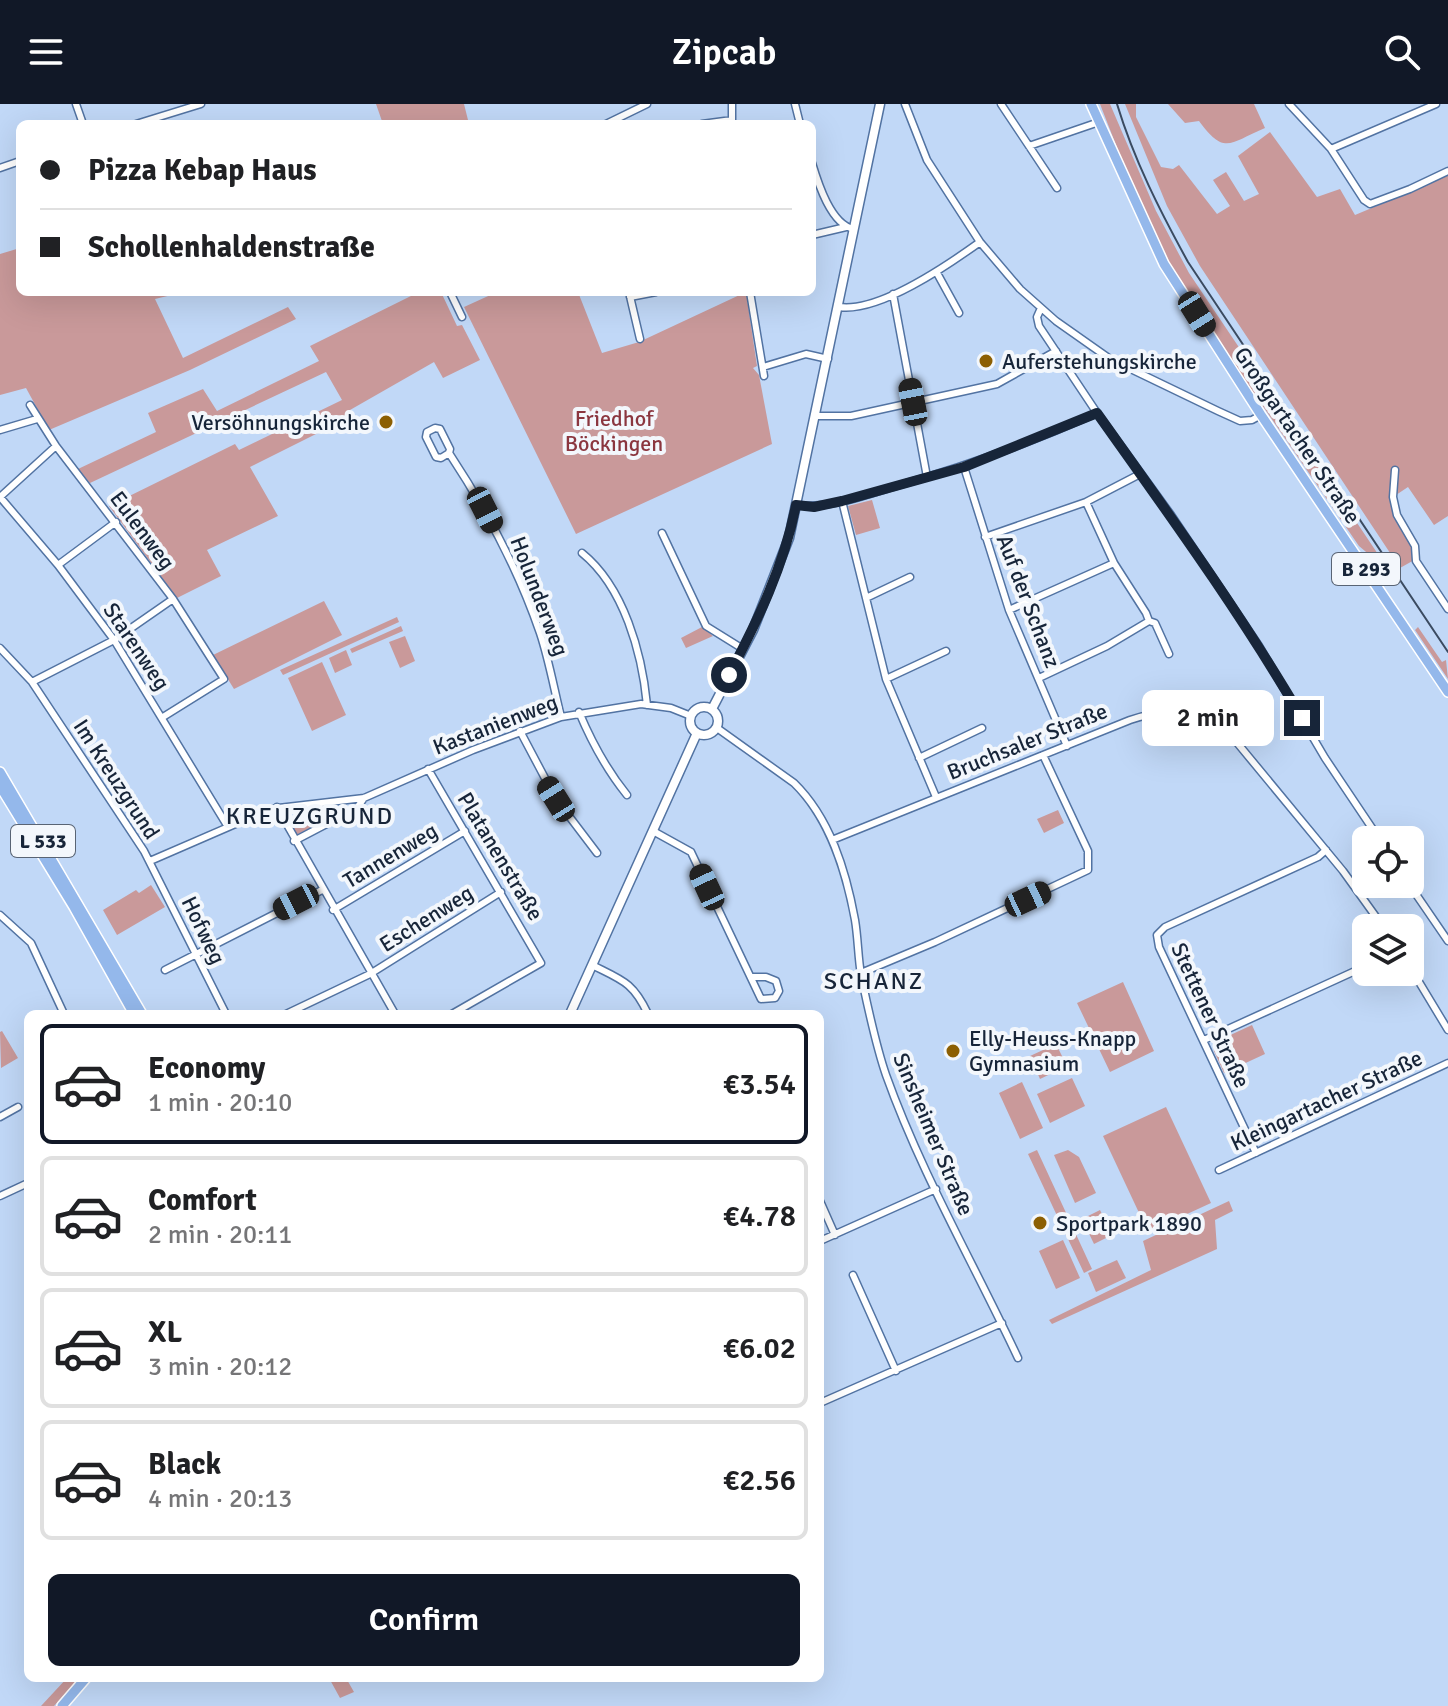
<!DOCTYPE html>
<meta charset="utf-8">
<style>
:root{--surface:#fff;--page:#f6f6f6;--text:#202124;--muted:#757577;--line:#e0e0e0;--accent:#111827}
body{margin:0;font-family:Signika,sans-serif;background:var(--page);color:var(--text);height:100vh;display:flex;flex-direction:column;font-size:30px;white-space:nowrap}
*{box-sizing:border-box;margin:0}
p{font-size:26px;color:var(--muted)}
.icon{flex:none;width:44px;height:44px;fill:none;stroke:currentColor;stroke-width:2;stroke-linecap:round;stroke-linejoin:round}
.map{position:relative;flex:1;overflow:hidden}
.details{position:absolute;left:24px;top:906px;width:800px;height:672px;display:flex;flex-direction:column;background:var(--surface);border-radius:12px;box-shadow:0 8px 32px #0002}
.details>*{flex:none}
.banner{position:absolute;left:16px;top:16px;width:800px;height:176px;border-radius:12px;box-shadow:0 8px 32px #0002;display:grid;align-content:center;height:176px;padding:0 24px;background:var(--surface)}
.controls{position:absolute;left:1352px;top:722px;display:grid;gap:16px}
.controls a{display:grid;place-items:center;width:72px;height:72px;border-radius:12px;background:var(--surface);box-shadow:0 8px 32px #0002;font-size:40px}
.end{position:absolute;width:36px;height:36px;margin:-18px;border:10px solid #172539;background:#fff;box-shadow:0 0 0 4px #fff}
.from{border-radius:50%}
.bubble{position:absolute;height:56px;border-radius:12px;background:var(--surface);box-shadow:0 8px 32px #0002;font-size:26px;font-weight:600;line-height:56px;text-align:center}
.car{position:absolute;width:24px;height:48px;margin:-24px -12px;border-radius:10px;box-shadow:0 0 6px 2px #0007;background:linear-gradient(#222 24%,#8ab4d8 0 40%,#222 0 76%,#8ab4d8 0 86%,#222 0)}
.banner b{display:flex;align-items:center;gap:28px;height:76px;font-size:30px}
.banner b+b{border-top:2px solid var(--line)}
.banner i{width:20px;height:20px;background:var(--text)}
ul{padding:14px 0 0;list-style:none}
li{display:flex;align-items:center;gap:24px;height:120px;margin:0 16px 12px;padding:0 8px;border:4px solid var(--line);border-radius:12px}
li div{flex:1}
li b{display:block;font-size:30px}
li em{font-style:normal;font-weight:600}
li.current{border-color:var(--accent)}
li>.icon{width:72px;height:72px;stroke-width:1.5}
.cta{display:flex;gap:16px;margin-top:auto;padding:16px 24px}
.cta a{flex:1;height:92px;border-radius:12px;background:var(--accent);color:#fff;font-size:32px;font-weight:600;line-height:92px;text-align:center}
header{display:flex;justify-content:space-between;align-items:center;height:104px;padding:0 24px;background:var(--accent);color:#fff;font-size:36px;font-weight:600}
.map>svg:first-child{display:block}
.green{fill:#c9999a}
.lines{fill:none;stroke-linecap:round;stroke-linejoin:round}
.minor-casing{stroke:#5273a2;stroke-width:9}
.secondary-casing{stroke:#5273a2;stroke-width:11}
.primary-casing{stroke:#fff;stroke-width:12}
.minor{stroke:#fff;stroke-width:6}
.secondary{stroke:#fff;stroke-width:8}
.primary{stroke:#94b8eb;stroke-width:9}
.rail{stroke:#3b4b61;stroke-width:2}
.route{stroke:#172539;stroke-width:10}
.poi-dot{fill:#8c5f03;stroke:#f3f7fc;stroke-width:3}
.labels{text-anchor:middle;stroke-width:8;stroke-linejoin:round;paint-order:stroke}
.shield{fill:#f3f7fc;stroke:#596474;stroke-width:2}
.shield-label{font-size:20px;font-weight:bold;fill:#172539}
.poi-label{font-size:22px;fill:#172539;stroke:#f3f7fc;text-anchor:start}
.park-label{font-size:22px;fill:#8b363f;stroke:#f3f7fc}
.street-label{font-size:22px;fill:#172539;stroke:#f3f7fc}
.neighbourhood-label{font-size:24px;letter-spacing:2px;fill:#172539;stroke:#f3f7fc}
</style>
<header><svg class="icon" aria-label="menu" viewBox="0 0 24 24"><path d="M4 6h16M4 12h16M4 18h16"/></svg>Zipcab<svg class="icon" aria-label="search" viewBox="0 0 24 24"><circle cx="10" cy="10" r="6"/><path d="M15 15l6 6"/></svg></header>
<div class="map">
<svg width="1448" height="1602" viewBox="0 0 1448 1602">
<rect width="100%" height="100%" fill="#c1d8f7"/>
<path class="green" d="M376 0H464L469 20H383Z
M1100 0H1110L1156 107 1189 169 1388 465 1383 469 1372 453 1359 442 1196 205 1164 150 1123 59Z
M1125 0H1136V13L1161 63 1173 65 1179 61 1217 110 1230 102 1213 76 1226 68 1244 97 1259 90 1238 52 1270 28 1317 93 1340 85 1355 111 1410 88 1448 69V412L1434 421 1408 383 1393 393C1398 416 1414 433 1416 455L1400 464 1200 162 1167 102Z
M1168 0H1254L1265 24C1229 39 1225 52 1199 17L1185 19Z
M20 144V188H184L155 195 183 254 288 203 296 215 190 266 49 326 26 284 0 291V150Z
M419 188H441L457 222 462 221 480 256 443 274 434 258 350 306 352 312 250 363 278 412 207 446 221 472 177 494 109 402 235 340 239 346 342 296 326 268 90 379 78 365 156 328 148 309 203 285 217 307 319 257 310 242Z
M497 188H578L602 249 639 238 746 188 757 262 753 264 759 271 772 340 576 430 464 203Z
M872 396 880 424 856 431 848 402Z
M324 497 342 531 234 585 213 551Z
M397 513 399 518 283 571 280 566Z
M401 522 403 527 352 549 350 545Z
M702 523 713 532 686 544 681 534Z
M1418 523 1442 558 1446 556 1448 575 1415 526Z
M405 532 415 557 400 564 389 538Z
M346 546 352 561 335 569 329 554Z
M322 558 346 611 312 627 288 574Z
M346 706 296 731 287 713Z
M1058 706 1064 719 1044 729 1037 715Z
M151 781 165 803 117 831 103 806 136 786 139 789Z
M1123 878 1154 947 1110 968 1077 899Z
M1252 921 1265 950 1224 969 1214 947 1213 939Z
M2 927 18 954 1 964 0 928Z
M1056 940 1067 962 1040 975 1030 952Z
M1072 974 1085 1002 1050 1019 1037 990Z
M1022 978 1043 1024 1020 1035 999 989Z
M1166 1003 1211 1099 1148 1128 1103 1032Z
M1037 1046 1092 1165 1084 1169 1028 1050Z
M1068 1046 1079 1053 1096 1089 1075 1099 1054 1051Z
M1229 1097 1233 1107 1215 1116 1217 1145 1052 1220 1049 1216 1151 1166 1143 1137Z
M1100 1106 1112 1131 1094 1140 1082 1115Z
M1063 1136 1080 1174 1056 1185 1039 1147Z
M1117 1156 1126 1174 1096 1188 1088 1169Z
M67 1574H79L54 1602H41Z
M329 1574H346L354 1588 340 1594Z"/>
<g class="lines">
<g class="minor-casing">
<path id="minor" d="M76 0 83 20
M732 0V20
M795 0 800 20
M905 0 927 56 980 138 1020 185 1056 217 1110 255 1218 307 1240 317 1252 316 1261 311
M1001 0 1057 84
M1289 0 1331 45 1364 96 1370 100 1410 85 1448 67
M136 20 201 0
M606 20 647 0
M702 20 732 16
M1029 42 1099 18
M1331 45 1436 0
M812 59C818 79 831 121 854 125
M0 64 20 57
M812 131 846 123
M937 169 959 209
M450 188 462 213
M629 188 640 235
M750 188 764 272
M893 190 927 373
M630 193 656 188
M839 203C879 209 948 161 980 138
M1041 204 1037 213 1039 222 1097 309 1171 411 1259 542 1325 654 1380 736
M763 263 806 250 828 255
M30 301 56 342 173 495 224 575 163 613
M814 312H851L997 280 1056 247
M0 326 37 315
M449 349 441 354 436 353 426 333 427 328 435 324 440 325 450 345 449 349C486 405 518 465 540 529 549 556 554 585 561 613
M964 363 1009 506 1067 642
M1395 366 1393 393 1397 411 1415 442 1416 457 1448 505
M0 393 58 461 114 536 228 723
M0 393 56 342
M842 397 886 575 936 693
M1086 398 1114 459 1146 509 1149 517 1155 519 1169 550
M796 401C829 405 862 392 893 383 964 363 1030 339 1097 309
M662 429 706 522 743 545
M985 433 1086 398 1140 370
M582 449C624 483 642 549 647 601
M58 461 116 418
M866 494 910 473
M1009 506 1114 459
M0 544 32 578 144 747 226 910
M1039 574 1107 542 1149 517
M886 575 946 547
M32 578 114 536 173 495
M579 608C592 639 606 665 627 691
M717 624 794 679C830 714 846 767 855 816 858 834 858 853 861 871 868 904 875 939 886 971 921 1069 974 1160 1018 1254
M520 627 556 695 597 749
M919 654 982 624
M428 665 541 859 452 910
M277 703 395 910
M653 727 691 748 761 895 775 894 779 887 776 877 766 873H751
M832 736 1130 616C1171 602 1201 607 1234 635L1343 767 1384 824
M294 737 357 704 364 694
M150 757 270 705 364 694 473 646 561 613 641 600 671 604 691 612
M1409 780 1448 837
M333 806 465 727
M0 811 31 839 64 910
M592 861C622 876 633 878 648 910
M1410 863 1448 926
M165 866 322 786
M861 869 935 838 1088 766V747L1043 651
M286 910 370 870 501 788
M1204 936 1366 862
M0 1013 18 1003
M1256 1049 1159 843 1157 831 1165 823 1318 753 1326 746
M1219 1066 1448 959
M0 1092 28 1079
M820 1097 835 1131
M820 1137 936 1085
M853 1171 896 1267
M820 1299 1002 1219"/>
</g>
<g class="secondary-casing">
<path id="secondary" d="M690 617a14 14 0 1 1 28 0a14 14 0 1 1-28 0Z
M712 605 753 526 789 434 880 0
M570 910 697 629"/>
</g>
<g class="primary-casing">
<path id="primary" d="M1091 0 1164 160 1261 311 1448 588
M0 668 142 910
M0 682 74 803 134 910
M62 1602 86 1574"/>
</g>
<use href="#minor" class="minor"/>
<use href="#secondary" class="secondary"/>
<use href="#primary" class="primary"/>
<path class="rail" d="M1117 0C1134 56 1160 107 1188 158L1448 548"/>
</g>
<g class="lines">
<path class="route" d="M729 571C758 516 784 462 796 401L814 403 842 397 964 363 1097 309C1168 409 1240 508 1302 614"/>
</g>
<g class="poi-dot">
<circle cx="986" cy="257" r="8"/>
<circle cx="386" cy="318" r="8"/>
<circle cx="953" cy="947" r="8"/>
<circle cx="1040" cy="1119" r="8"/>
</g>
<g class="labels">
<g class="shield">
<rect x="1332" y="449" width="68" height="32" rx="6"/>
<rect x="11" y="721" width="64" height="32" rx="6"/>
</g>
<g class="shield-label">
<text x="1366" y="472">B 293</text>
<text x="43" y="744">L 533</text>
</g>
<g class="poi-label">
<text x="1002" y="265">Auferstehungskirche</text>
<text x="370" y="326" text-anchor="end">Versöhnungskirche</text>
<text x="969" y="942">Elly-Heuss-Knapp<tspan x="969" dy="25">Gymnasium</tspan></text>
<text x="1056" y="1127">Sportpark 1890</text>
</g>
<g class="park-label">
<text x="614" y="322">Friedhof<tspan x="614" dy="25">Böckingen</tspan></text>
</g>
<g class="street-label">
<text transform="translate(1298 331) rotate(56)" y="8">Großgartacher Straße</text>
<text transform="translate(143 426) rotate(53)" y="8">Eulenweg</text>
<text transform="translate(540 492) rotate(69)" y="8">Holunderweg</text>
<text transform="translate(1029 497) rotate(69)" y="8">Auf der Schanz</text>
<text transform="translate(137 542) rotate(56)" y="8">Starenweg</text>
<text transform="translate(495 620) rotate(-21)" y="8">Kastanienweg</text>
<text transform="translate(1027 637) rotate(-22)" y="8">Bruchsaler Straße</text>
<text transform="translate(117 675) rotate(57)" y="8">Im Kreuzgrund</text>
<text transform="translate(390 751) rotate(-31)" y="8">Tannenweg</text>
<text transform="translate(501 752) rotate(59)" y="8">Platanenstraße</text>
<text transform="translate(426 814) rotate(-32)" y="8">Eschenweg</text>
<text transform="translate(204 826) rotate(64)" y="8">Hofweg</text>
<text transform="translate(1211 911) rotate(65)" y="8">Stettener Straße</text>
<text transform="translate(1326 996) rotate(-25)" y="8">Kleingartacher Straße</text>
<text transform="translate(934 1030) rotate(67)" y="8">Sinsheimer Straße</text>
</g>
<g class="neighbourhood-label">
<text x="310" y="720">KREUZGRUND</text>
<text x="874" y="885">SCHANZ</text>
</g>
</g>
</svg>
<div class="controls">
<a><svg class="icon" aria-label="locate" viewBox="0 0 24 24"><circle cx="12" cy="12" r="6"/><path d="M12 2v4M12 18v4M2 12h4M18 12h4"/></svg></a>
<a><svg class="icon" aria-label="layers" viewBox="0 0 24 24"><path d="M12 4l9 5-9 5-9-5zM3 14l9 5 9-5"/></svg></a>
</div>
<i class="end from" style="left:729px;top:571px"></i>
<i class="end" style="left:1302px;top:614px"></i>
<div class="bubble" style="left:1142px;top:586px;width:132px">2 min</div>
<i class="car" style="left:1197px;top:210px;rotate:148deg"></i>
<i class="car" style="left:913px;top:298px;rotate:349deg"></i>
<i class="car" style="left:485px;top:406px;rotate:153deg"></i>
<i class="car" style="left:556px;top:695px;rotate:328deg"></i>
<i class="car" style="left:707px;top:783px;rotate:335deg"></i>
<i class="car" style="left:1028px;top:795px;rotate:65deg"></i>
<i class="car" style="left:296px;top:798px;rotate:243deg"></i>
<div class="banner">
<b><i class="from"></i>Pizza Kebap Haus</b>
<b><i></i>Schollenhaldenstraße</b>
</div>
<section class="details">
<ul>
<li class="current"><svg class="icon" aria-label="car" viewBox="0 0 24 24"><path d="M5 17H2v-5l4-1 3-4h7l3 4 3 1v5h-3M9 17h6M6 11h13"/><circle cx="7" cy="17" r="2"/><circle cx="17" cy="17" r="2"/></svg><div><b>Economy</b><p>1 min · 20:10</p></div><em>€3.54</em></li>
<li><svg class="icon" aria-label="car" viewBox="0 0 24 24"><path d="M5 17H2v-5l4-1 3-4h7l3 4 3 1v5h-3M9 17h6M6 11h13"/><circle cx="7" cy="17" r="2"/><circle cx="17" cy="17" r="2"/></svg><div><b>Comfort</b><p>2 min · 20:11</p></div><em>€4.78</em></li>
<li><svg class="icon" aria-label="car" viewBox="0 0 24 24"><path d="M5 17H2v-5l4-1 3-4h7l3 4 3 1v5h-3M9 17h6M6 11h13"/><circle cx="7" cy="17" r="2"/><circle cx="17" cy="17" r="2"/></svg><div><b>XL</b><p>3 min · 20:12</p></div><em>€6.02</em></li>
<li><svg class="icon" aria-label="car" viewBox="0 0 24 24"><path d="M5 17H2v-5l4-1 3-4h7l3 4 3 1v5h-3M9 17h6M6 11h13"/><circle cx="7" cy="17" r="2"/><circle cx="17" cy="17" r="2"/></svg><div><b>Black</b><p>4 min · 20:13</p></div><em>€2.56</em></li>
</ul>
<div class="cta"><a>Confirm</a></div>
</section>
</div>
